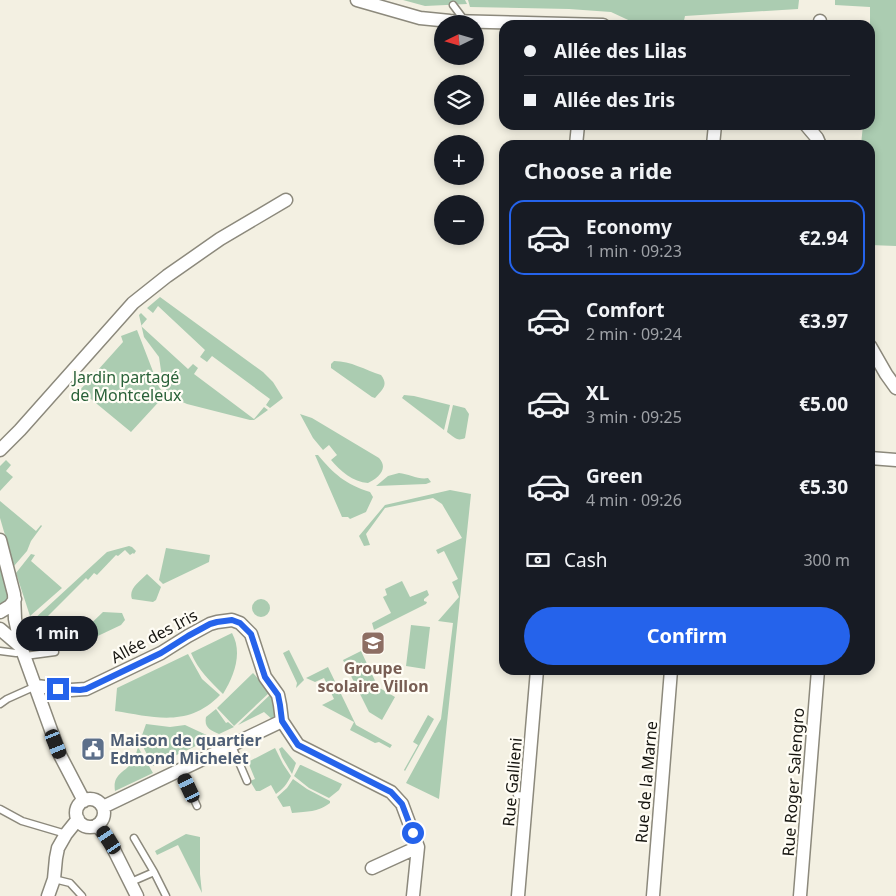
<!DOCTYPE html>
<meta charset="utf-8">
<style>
:root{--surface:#171b24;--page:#20242c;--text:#f1f3f6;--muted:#9ea1a6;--line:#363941;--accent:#2563eb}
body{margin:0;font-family:"Noto Sans",sans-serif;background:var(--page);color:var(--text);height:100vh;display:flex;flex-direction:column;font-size:19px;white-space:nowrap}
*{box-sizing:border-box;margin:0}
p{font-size:16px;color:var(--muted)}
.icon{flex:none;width:28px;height:28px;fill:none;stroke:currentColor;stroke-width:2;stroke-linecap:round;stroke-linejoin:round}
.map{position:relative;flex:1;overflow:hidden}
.sheet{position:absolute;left:499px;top:140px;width:376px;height:535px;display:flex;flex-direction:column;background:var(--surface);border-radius:15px;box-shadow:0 2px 8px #0003}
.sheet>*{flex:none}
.guide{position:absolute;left:499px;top:20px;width:376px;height:110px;border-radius:15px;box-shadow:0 2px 8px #0003;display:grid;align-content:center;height:110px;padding:0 25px;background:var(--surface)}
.needle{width:32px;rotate:265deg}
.controls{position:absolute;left:434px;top:15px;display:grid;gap:10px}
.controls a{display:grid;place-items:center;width:50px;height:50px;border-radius:50%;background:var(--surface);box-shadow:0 2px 8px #0003;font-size:25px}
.end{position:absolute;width:22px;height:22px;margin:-11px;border:6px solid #2563eb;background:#fff;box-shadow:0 0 0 2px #fff}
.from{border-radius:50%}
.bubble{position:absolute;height:35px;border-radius:18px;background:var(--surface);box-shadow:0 2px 8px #0003;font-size:16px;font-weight:700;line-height:35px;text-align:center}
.car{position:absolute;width:15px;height:30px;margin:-15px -8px;border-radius:6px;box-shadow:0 0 4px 1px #0007;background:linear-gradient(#222 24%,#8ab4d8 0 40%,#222 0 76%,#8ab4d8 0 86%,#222 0)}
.guide b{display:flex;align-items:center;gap:18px;height:48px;font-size:19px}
.guide b+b{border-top:1px solid var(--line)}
.guide i{width:12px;height:12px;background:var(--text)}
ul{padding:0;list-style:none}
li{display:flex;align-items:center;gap:15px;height:75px;margin:0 10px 8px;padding:0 15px;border:2px solid transparent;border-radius:15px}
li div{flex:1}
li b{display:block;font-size:19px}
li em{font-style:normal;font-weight:700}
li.selected{border-color:var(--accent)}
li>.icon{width:45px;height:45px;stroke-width:1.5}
h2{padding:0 25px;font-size:22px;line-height:60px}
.pay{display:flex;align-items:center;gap:12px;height:55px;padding:0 25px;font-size:19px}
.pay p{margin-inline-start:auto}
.action{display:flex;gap:10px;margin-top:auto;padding:10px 25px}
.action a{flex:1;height:58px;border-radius:30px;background:var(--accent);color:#fff;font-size:20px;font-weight:700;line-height:58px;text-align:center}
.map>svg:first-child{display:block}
.green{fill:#abccb1}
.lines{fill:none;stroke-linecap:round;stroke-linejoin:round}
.service-casing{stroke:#8c897c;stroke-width:9}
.minor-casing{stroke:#8c897c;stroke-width:15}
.service{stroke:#fff;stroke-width:6}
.minor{stroke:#fff;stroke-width:12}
.route{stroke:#2563eb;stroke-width:6}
.labels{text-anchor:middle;stroke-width:4.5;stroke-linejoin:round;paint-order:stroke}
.park-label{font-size:16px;fill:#296138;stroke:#fffdf5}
.street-label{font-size:16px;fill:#15140f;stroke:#fffdf5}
.education-label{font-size:16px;font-weight:bold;fill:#785e54;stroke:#fffdf5}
.service-label{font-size:16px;font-weight:bold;fill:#4e5e75;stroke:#fffdf5;text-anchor:start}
</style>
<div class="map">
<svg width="896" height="896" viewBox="0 0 896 896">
<rect width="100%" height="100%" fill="#f3f0e2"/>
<path class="green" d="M403 0H465L467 4 425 6Z
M468 0H799L798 9 685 16 683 25H639L611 12 569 9 470 7Z
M835 0H896V246L870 245V145H861L863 125H870V7L835 5Z
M160 297 263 372 273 382 283 398 270 408 266 405 270 399 212 356 207 362 200 357 205 350 158 306 153 313 147 308Z
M141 313 147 319 141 326 188 369 193 364 198 368 194 374 254 419 264 407 268 410 254 420H250L187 404 178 400 168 393 163 384 159 357 144 337 139 315Z
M137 330 159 387 165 395 131 432 80 390 123 342 121 336Z
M334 361C351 361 365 370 381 375 389 385 382 390 375 398L372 397 331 368V364Z
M404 395 414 396 450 405 444 430 402 398Z
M453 405 465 408 469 414 465 438C457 442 454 437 447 432Z
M300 414 312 418 379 458C389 469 378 478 368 483 353 482 340 471 331 460L337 455 329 445 323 450 313 438Z
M315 455H318C334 474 345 484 370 492L373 497 366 512 350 519 348 517H342Z
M6 460 11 465 6 471 13 477 0 491V466Z
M399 473C409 474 419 480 428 478L431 482 426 484 376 486 388 476Z
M450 490 471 494 439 799 406 783 441 719 453 623 438 621 459 597 452 582 458 579 444 551 438 554 436 550 462 538 442 504 433 498 385 508 366 534 370 545 364 546 359 536 385 505Z
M0 501 36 531 41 525 42 526 31 541 27 551 14 566 0 518Z
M129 546 132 547 136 551 134 554 133 553 130 555 125 550 118 556 116 555 97 575 94 573 88 580 86 578 45 619 47 621 41 628 49 637C40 639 31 638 28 627L32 621 107 552Z
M166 548 210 555 209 562 163 584 159 580Z
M0 554 11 597 0 608Z
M31 554 35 555 31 561 62 588 30 616 16 573Z
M147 574 161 587 156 600 153 602 132 599C128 589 140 581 147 574Z
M402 581 410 597 427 590 429 595 424 599V601L427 602 426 604 374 630 372 623 391 613 383 597 387 595 385 589Z
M252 608a9 9 0 1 1 18 0a9 9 0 1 1-18 0Z
M103 612 122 613 125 620 121 625 83 643 79 642 78 636Z
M411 625 430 627 425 669 406 666Z
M232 633C243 653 234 676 223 694 210 681 198 670 191 653Z
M289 650 304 680 296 688 297 683 283 653Z
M361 651 378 687 395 697 382 720 369 712 343 660Z
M188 654 202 679 220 695C188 728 154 717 115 711L117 688Z
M328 667 356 725 392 745 390 748 379 742 375 743 350 730 354 722 322 705 334 699 324 678 315 682 306 678Z
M253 673 270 692 234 726 217 708Z
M272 693C276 700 277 713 273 720L264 712 238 725Z
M216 709 226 723 228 722 234 727 219 734C210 730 204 728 206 717Z
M428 715 434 719 405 771 404 770 418 745 413 742Z
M146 724 170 727 185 725 213 738 153 766 140 741Z
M138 747 153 773 115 791C112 772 127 773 134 759 136 755 137 750 138 747Z
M282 747 296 763 292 774 282 757 279 749Z
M275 748 283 764 291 776C287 784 283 789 276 794L271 785 260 791H256L250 781 255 779 248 762Z
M300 765H301L342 784 339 790 329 798 309 788 294 776Z
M293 779 307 789 330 801V803C316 813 309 811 292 813L290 806 283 807 277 797 287 788Z
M186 834 200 837V874L202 893 178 845 157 855 155 851Z"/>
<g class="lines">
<g class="service-casing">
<path id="service" d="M453 5 465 21
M0 651 16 653 23 652
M25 656 55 652
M0 704 7 699 36 686
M232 746 247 781
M181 771 197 806
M517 795 527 796
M0 809 22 821 66 834
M134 838 154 872 166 896
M54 879 70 883 82 896
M131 882 154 872"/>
</g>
<g class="minor-casing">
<path id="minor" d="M357 0 420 18 450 21 603 25
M820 25V21
M806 125 817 138 820 145
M576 145 578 125
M713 145 715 125
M870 346 886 374 896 388
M0 450 20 430 133 303 167 276 220 239 286 200
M870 458 896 460
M0 540 14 594 15 619 21 647 60 755 84 801
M0 612 10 606 15 599
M0 629 21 647
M36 686 71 690 86 689 161 653 188 636 210 624 217 622 232 620 240 623 251 634 265 677 278 695 280 705 282 721
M76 813a14 14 0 1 1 28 0a14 14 0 1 1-28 0Z
M103 807 282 721 298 745 391 792 402 804 418 847 413 896
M97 825 109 840 137 896
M372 868 418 847
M48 896 54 879 56 858 58 848 66 834 78 819
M518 896 537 670
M653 896 671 670
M800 896 818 670"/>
</g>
<use href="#service" class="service"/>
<use href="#minor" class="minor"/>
</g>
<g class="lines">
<path class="route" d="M58 689 80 690 86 689 161 653 188 636 210 624 217 622 232 620 240 623 251 634 265 677 278 695 280 705 282 721 298 745 391 792 402 804 413 833"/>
</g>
<defs>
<g id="school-square" transform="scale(1.25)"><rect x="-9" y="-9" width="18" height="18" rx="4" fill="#8d6e63" stroke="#fffdf5"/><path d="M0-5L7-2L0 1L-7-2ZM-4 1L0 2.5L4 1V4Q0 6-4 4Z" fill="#fff"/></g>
<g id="civic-square" transform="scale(1.25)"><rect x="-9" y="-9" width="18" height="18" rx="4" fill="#5c6f8a" stroke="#fffdf5"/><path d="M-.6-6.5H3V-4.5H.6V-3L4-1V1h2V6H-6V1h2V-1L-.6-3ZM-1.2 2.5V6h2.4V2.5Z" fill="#fff"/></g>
</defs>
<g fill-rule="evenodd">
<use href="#school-square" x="373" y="643"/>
<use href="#civic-square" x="93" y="749"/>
</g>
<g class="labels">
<g class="park-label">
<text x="126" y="383">Jardin partagé<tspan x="126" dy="18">de Montceleux</tspan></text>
</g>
<g class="street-label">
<text transform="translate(154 636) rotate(-28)" y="6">Allée des Iris</text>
<text transform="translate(512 782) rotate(-85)" y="6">Rue Gallieni</text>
<text transform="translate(646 782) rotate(-85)" y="6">Rue de la Marne</text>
<text transform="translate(793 782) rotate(-86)" y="6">Rue Roger Salengro</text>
</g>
<g class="education-label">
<text x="373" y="674">Groupe<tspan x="373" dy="18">scolaire Villon</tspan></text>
</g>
<g class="service-label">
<text x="110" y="746">Maison de quartier<tspan x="110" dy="18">Edmond Michelet</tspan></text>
</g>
</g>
</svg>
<div class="controls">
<a><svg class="needle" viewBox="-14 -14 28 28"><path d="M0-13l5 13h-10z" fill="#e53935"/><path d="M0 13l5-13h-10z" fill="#9ea1a6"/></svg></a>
<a><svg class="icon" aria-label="layers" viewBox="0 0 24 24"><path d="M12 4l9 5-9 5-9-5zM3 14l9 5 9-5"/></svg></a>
<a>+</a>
<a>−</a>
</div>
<i class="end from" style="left:413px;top:833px"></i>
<i class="end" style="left:58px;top:689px"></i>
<div class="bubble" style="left:16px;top:616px;width:82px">1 min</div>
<i class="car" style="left:56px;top:744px;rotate:158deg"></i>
<i class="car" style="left:189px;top:788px;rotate:335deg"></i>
<i class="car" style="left:109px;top:840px;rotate:326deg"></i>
<div class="guide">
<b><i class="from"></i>Allée des Lilas</b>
<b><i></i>Allée des Iris</b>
</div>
<section class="sheet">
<h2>Choose a ride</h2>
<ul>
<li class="selected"><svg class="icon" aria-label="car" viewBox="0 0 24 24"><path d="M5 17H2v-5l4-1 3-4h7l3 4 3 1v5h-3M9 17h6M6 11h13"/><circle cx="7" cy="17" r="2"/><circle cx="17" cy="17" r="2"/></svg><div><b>Economy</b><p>1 min · 09:23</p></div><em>€2.94</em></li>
<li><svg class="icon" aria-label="car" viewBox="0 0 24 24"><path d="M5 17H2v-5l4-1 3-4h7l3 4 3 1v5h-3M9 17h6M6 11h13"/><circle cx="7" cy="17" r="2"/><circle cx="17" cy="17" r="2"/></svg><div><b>Comfort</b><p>2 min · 09:24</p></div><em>€3.97</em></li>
<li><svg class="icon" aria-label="car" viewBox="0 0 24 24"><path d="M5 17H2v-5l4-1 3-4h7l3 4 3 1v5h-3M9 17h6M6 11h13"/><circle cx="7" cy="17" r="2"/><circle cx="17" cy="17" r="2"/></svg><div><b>XL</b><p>3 min · 09:25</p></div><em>€5.00</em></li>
<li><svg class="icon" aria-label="car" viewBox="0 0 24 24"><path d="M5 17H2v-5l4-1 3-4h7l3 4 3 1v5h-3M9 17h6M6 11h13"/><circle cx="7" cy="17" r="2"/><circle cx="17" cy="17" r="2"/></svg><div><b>Green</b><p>4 min · 09:26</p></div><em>€5.30</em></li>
</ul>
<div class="pay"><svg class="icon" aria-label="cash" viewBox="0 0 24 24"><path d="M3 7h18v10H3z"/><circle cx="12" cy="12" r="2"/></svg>Cash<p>300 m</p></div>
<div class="action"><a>Confirm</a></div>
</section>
</div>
